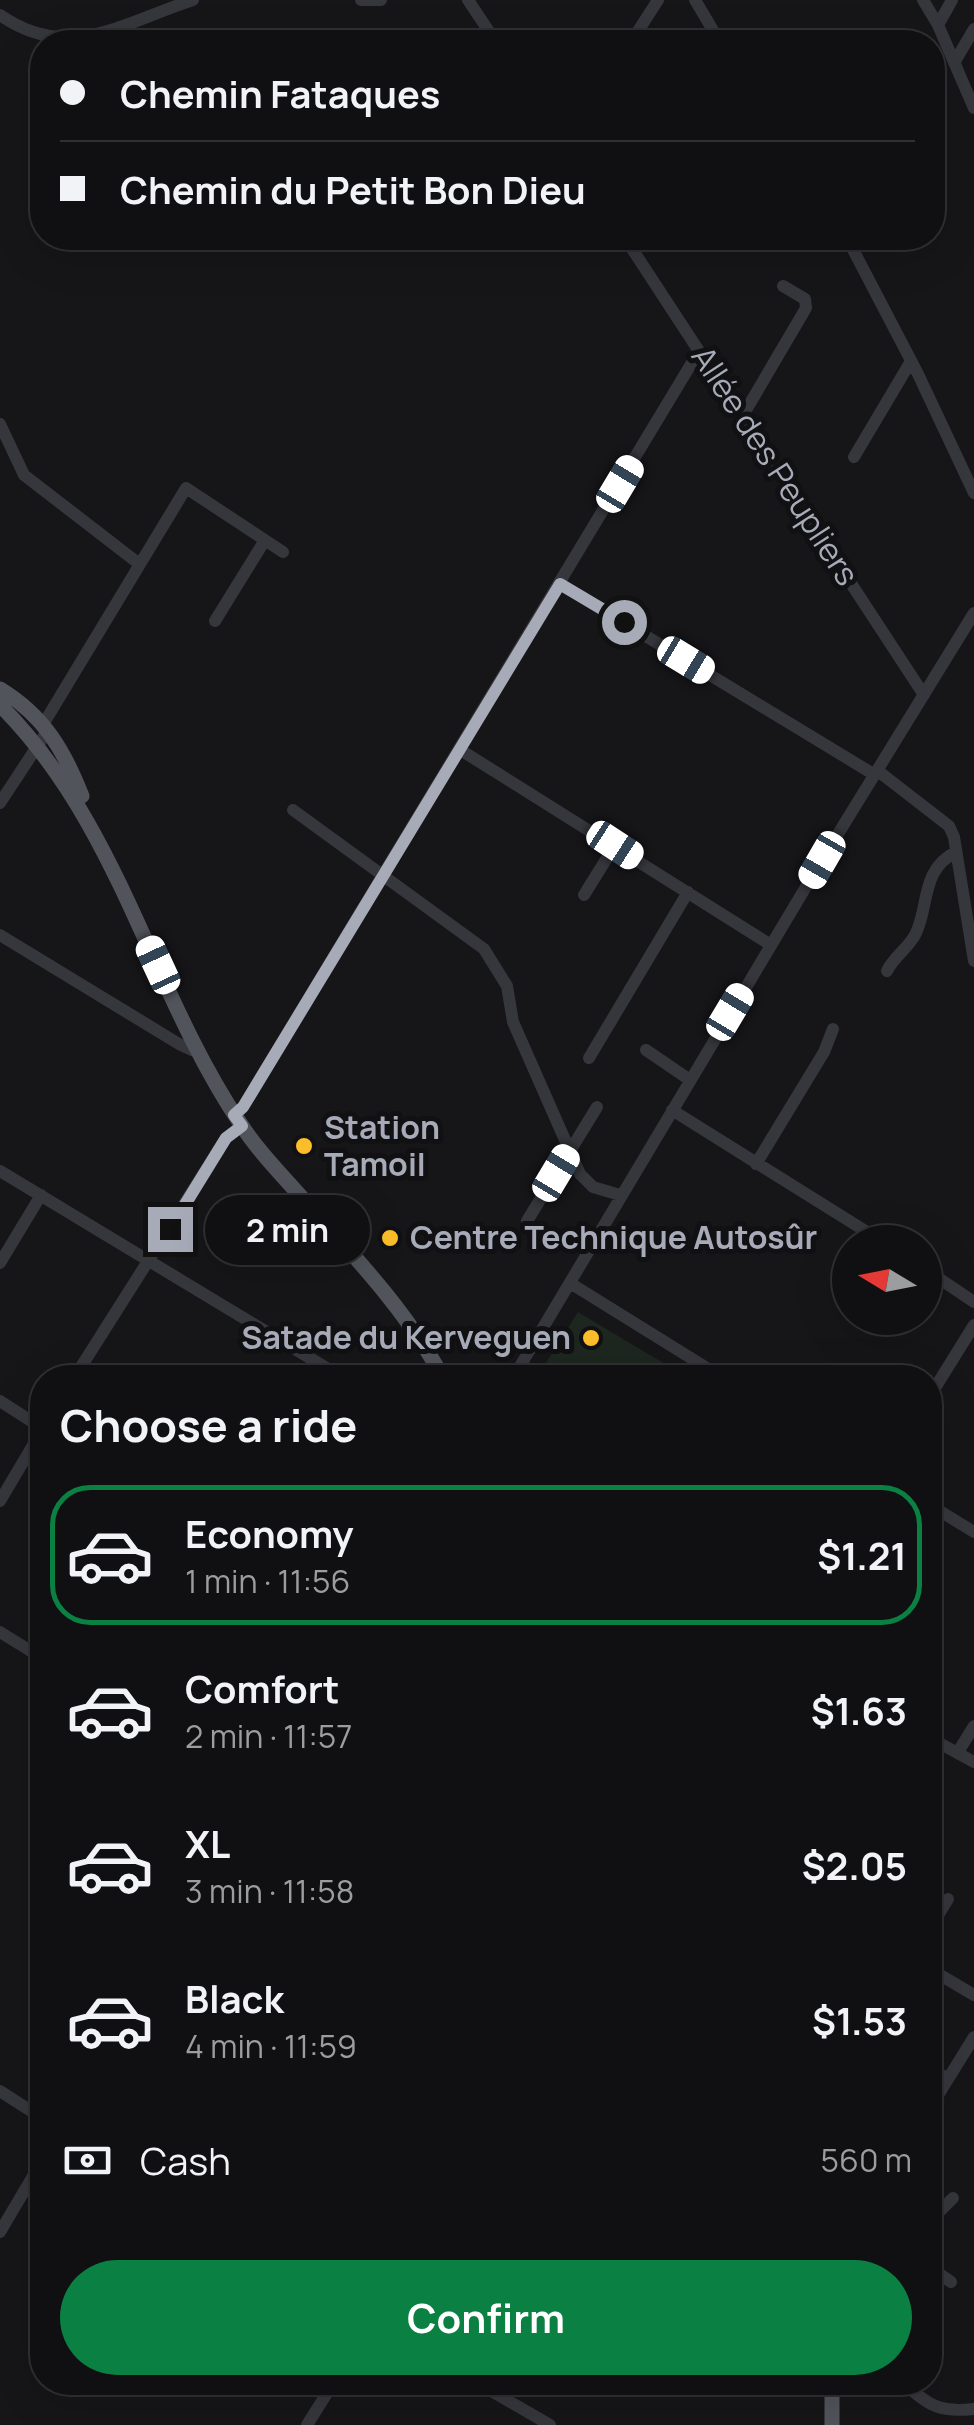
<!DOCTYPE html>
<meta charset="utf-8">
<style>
:root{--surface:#101012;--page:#19191b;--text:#f1f3f6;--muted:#9c9d9f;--line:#303032;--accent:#0b8043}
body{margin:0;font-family:Manrope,sans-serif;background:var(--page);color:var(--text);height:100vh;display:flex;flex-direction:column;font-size:38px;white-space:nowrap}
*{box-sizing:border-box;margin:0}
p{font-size:32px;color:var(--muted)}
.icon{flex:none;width:55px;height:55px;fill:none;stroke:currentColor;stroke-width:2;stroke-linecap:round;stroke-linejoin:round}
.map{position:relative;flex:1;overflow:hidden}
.panel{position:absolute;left:30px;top:1365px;width:912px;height:1030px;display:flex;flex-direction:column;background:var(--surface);border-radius:40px;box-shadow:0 10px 40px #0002,0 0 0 2px var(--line)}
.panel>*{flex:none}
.top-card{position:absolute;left:30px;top:30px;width:915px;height:220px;border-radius:40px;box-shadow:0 10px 40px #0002,0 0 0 2px var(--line);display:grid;align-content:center;height:220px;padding:0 30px;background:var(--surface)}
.needle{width:65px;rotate:280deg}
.fabs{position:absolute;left:832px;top:1225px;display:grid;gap:20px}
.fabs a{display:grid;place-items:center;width:110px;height:110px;border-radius:50%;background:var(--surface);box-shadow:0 10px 40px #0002,0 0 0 2px var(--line);font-size:50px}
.end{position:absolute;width:45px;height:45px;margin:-22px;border:12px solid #a7abb8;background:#111;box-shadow:0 0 0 5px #111}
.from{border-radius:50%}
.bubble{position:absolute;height:70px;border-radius:35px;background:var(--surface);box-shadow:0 10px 40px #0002,0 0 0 2px var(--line);font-size:32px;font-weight:700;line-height:70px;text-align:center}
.car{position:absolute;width:30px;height:60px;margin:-30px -15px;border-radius:12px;box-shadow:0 0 8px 2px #0007;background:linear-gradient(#fff 24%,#345 0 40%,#fff 0 76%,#345 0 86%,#fff 0)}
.top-card b{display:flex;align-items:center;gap:35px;height:95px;font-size:38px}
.top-card b+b{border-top:2px solid var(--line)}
.top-card i{width:25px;height:25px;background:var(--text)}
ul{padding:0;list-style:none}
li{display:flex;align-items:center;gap:30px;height:140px;margin:0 20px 15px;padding:0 10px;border:5px solid transparent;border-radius:40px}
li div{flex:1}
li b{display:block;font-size:38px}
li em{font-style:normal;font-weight:700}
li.on{border-color:var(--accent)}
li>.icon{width:90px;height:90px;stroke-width:1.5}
h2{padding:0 30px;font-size:45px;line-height:120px}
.pay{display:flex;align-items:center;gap:25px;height:110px;padding:0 30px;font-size:38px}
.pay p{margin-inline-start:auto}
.action{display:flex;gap:20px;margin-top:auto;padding:20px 30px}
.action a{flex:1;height:115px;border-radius:60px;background:var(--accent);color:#fff;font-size:40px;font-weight:700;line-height:115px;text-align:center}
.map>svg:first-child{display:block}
.green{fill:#1d261f}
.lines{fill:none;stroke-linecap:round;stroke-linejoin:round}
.minor{stroke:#36373d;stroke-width:12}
.major{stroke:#52545c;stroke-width:15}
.route{stroke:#a7abb8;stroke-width:12}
.poi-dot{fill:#fbbe2a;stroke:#111013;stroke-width:4}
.labels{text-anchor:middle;stroke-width:10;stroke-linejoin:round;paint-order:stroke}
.street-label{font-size:32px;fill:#a7abb8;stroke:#111013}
.poi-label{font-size:32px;font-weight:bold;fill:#a7abb8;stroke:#111013;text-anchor:start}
</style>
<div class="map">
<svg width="974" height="2425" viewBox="0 0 974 2425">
<rect width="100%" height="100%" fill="#161518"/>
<path class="green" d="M578 1312 665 1364 657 1377H537Z"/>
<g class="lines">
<path class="minor" d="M361 0H381
M468 0 496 42
M695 0 720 42
M923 0 938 25 974 108
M0 15C68 63 125 22 193 0
M938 25 952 0
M631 42 658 0
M954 63 974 29
M625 238 924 695
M847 238 918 374 974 493
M742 417 806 308 805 299 783 286
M0 424 24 475 138 563
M854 457 911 361
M560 584 875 775
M215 621 265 540
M44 723 186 488 283 552
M459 749 771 945
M878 771 949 826 954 837 974 961
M0 803 48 730
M293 810 484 949 507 986 513 1022 580 1174 593 1187 620 1195
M584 895 615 845
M0 935 179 1044 192 1050 197 1047
M887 971C894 956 909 948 916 933 929 906 921 869 956 852
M646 1050 690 1080
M589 1058 688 892
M672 1110 883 1242
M235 1115 243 1107 699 351
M756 1164 824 1052 833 1029
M0 1171 343 1378
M527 1221 597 1107
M0 1263 41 1195
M925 1269 974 1302
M570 1283 723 1378
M74 1378 226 1138 241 1126
M513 1378 822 860 974 613
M930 1396 974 1325
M0 1401 42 1428
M0 1501 42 1430
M930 1505 974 1532
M0 1632 42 1658
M930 1738 974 1762
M958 1752 974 1726
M930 1928 948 1899
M930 1969 974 1995
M930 2068 948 2079
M0 2091 42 2118
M930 2108 974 2037
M930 2221 953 2198
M0 2232 42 2161
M930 2267 951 2282
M476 2382 550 2425
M901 2382C930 2405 937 2413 974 2409
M307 2425 334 2382"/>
<path class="major" d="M0 689C44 716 64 750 82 796
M0 705C120 825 149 987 240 1123 258 1151 281 1174 303 1199 353 1255 407 1311 443 1378
M832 2382V2425"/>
</g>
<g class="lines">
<path class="route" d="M170 1229 226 1138 242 1126 234 1115 243 1107 560 584 624 622"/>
</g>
<g class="poi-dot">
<circle cx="304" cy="1146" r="10"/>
<circle cx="390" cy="1238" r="10"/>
<circle cx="591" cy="1338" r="10"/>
</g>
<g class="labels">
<g class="street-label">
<text transform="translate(775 466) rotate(57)" y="11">Allée des Peupliers</text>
</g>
<g class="poi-label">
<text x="324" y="1139">Station<tspan x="324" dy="37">Tamoil</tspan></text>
<text x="410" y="1249">Centre Technique Autosûr</text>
<text x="571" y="1349" text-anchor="end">Satade du Kerveguen</text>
</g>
</g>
</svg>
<div class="fabs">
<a><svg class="needle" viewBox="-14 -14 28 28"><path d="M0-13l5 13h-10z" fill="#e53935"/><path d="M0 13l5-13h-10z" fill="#9c9d9f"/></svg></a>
</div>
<i class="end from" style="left:624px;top:622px"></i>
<i class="end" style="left:170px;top:1229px"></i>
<div class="bubble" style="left:205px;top:1195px;width:165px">2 min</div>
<i class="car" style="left:620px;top:484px;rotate:31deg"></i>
<i class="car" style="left:686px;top:660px;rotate:121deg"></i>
<i class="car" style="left:615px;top:845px;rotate:123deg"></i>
<i class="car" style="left:822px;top:860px;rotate:210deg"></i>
<i class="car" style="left:158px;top:965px;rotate:335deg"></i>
<i class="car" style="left:730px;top:1012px;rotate:31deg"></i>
<i class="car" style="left:556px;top:1173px;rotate:31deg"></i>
<div class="top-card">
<b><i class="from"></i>Chemin Fataques</b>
<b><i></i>Chemin du Petit Bon Dieu</b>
</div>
<section class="panel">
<h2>Choose a ride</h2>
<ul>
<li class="on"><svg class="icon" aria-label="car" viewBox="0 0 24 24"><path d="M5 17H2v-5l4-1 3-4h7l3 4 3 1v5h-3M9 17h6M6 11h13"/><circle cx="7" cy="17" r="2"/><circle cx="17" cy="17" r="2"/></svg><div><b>Economy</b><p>1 min · 11:56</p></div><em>$1.21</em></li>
<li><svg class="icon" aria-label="car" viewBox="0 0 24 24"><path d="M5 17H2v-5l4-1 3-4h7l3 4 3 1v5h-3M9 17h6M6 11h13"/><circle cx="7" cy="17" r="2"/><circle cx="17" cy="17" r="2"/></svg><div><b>Comfort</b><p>2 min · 11:57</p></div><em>$1.63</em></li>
<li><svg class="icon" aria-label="car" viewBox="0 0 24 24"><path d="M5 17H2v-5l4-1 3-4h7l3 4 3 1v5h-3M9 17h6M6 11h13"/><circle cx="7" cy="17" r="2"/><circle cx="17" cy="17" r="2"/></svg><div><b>XL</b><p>3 min · 11:58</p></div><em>$2.05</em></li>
<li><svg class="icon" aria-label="car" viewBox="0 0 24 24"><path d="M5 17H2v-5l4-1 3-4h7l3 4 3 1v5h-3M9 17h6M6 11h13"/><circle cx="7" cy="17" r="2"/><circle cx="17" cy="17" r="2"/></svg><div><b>Black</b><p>4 min · 11:59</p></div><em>$1.53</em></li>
</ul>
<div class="pay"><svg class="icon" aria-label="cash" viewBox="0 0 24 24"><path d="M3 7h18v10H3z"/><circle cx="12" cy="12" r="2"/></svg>Cash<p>560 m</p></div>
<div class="action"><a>Confirm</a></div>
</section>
</div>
